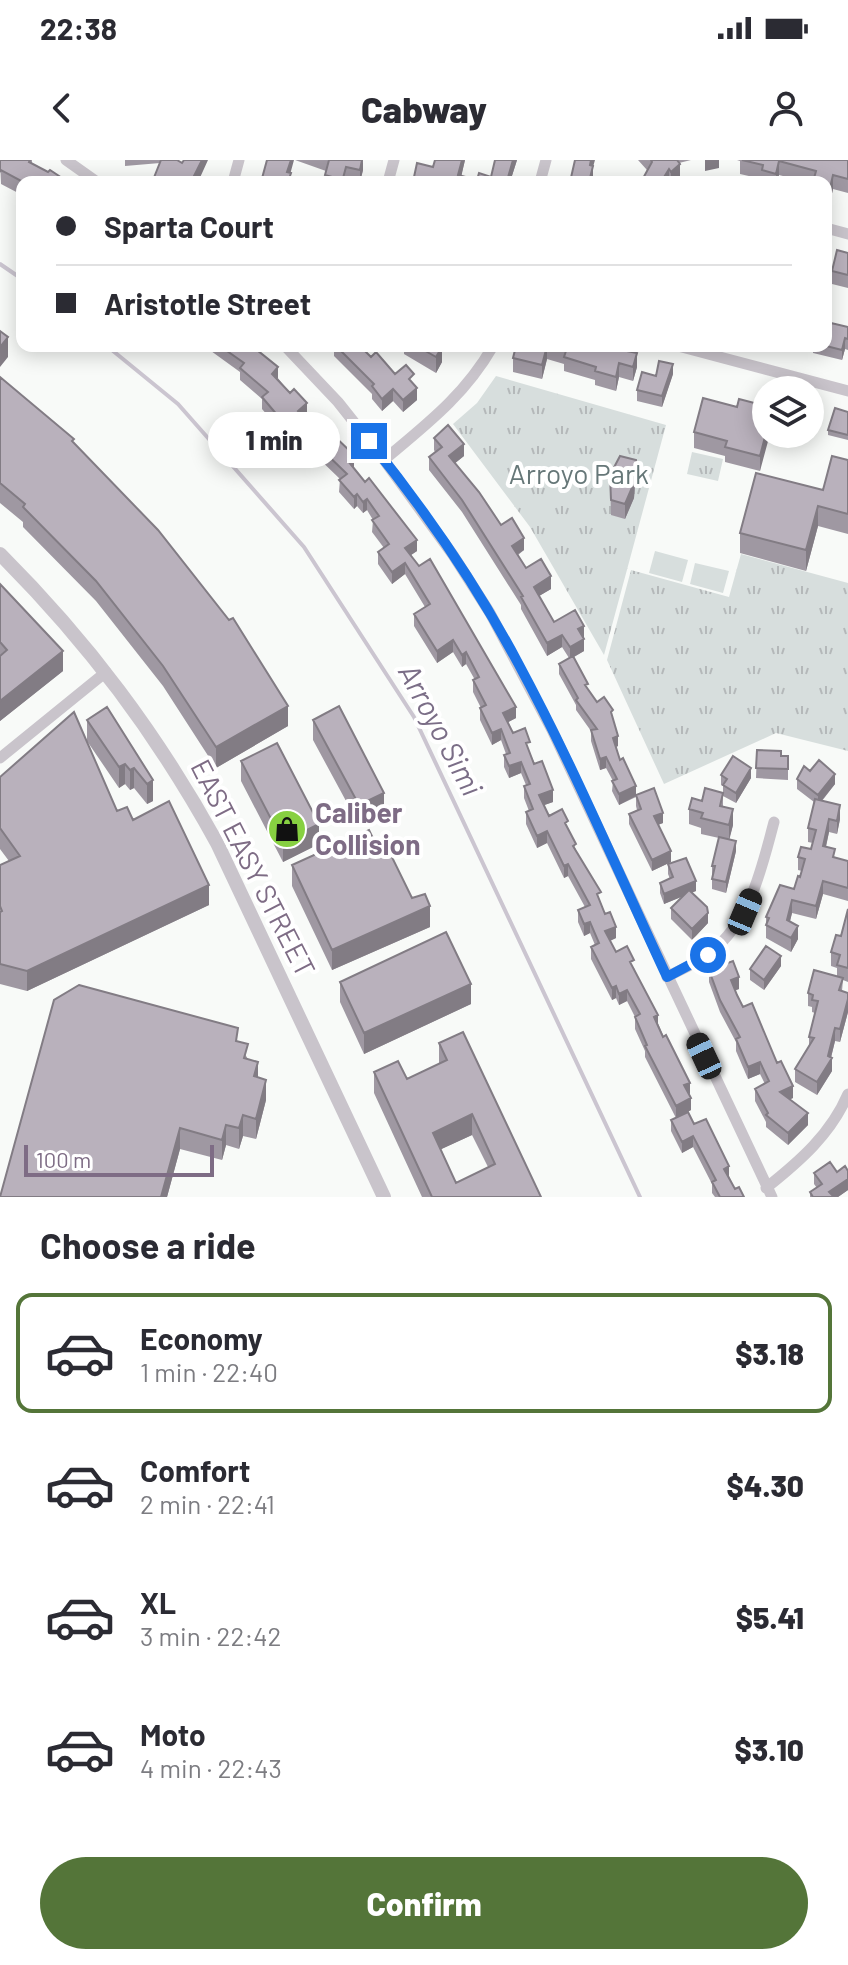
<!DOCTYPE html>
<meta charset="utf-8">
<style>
:root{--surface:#fff;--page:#f7f7f7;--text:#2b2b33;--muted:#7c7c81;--line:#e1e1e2;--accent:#547539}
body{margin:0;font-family:Barlow,sans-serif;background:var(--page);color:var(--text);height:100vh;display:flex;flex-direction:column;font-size:30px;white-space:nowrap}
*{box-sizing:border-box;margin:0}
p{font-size:26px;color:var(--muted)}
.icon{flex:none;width:44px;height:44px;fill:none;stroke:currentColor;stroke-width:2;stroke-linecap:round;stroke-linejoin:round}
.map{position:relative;height:1037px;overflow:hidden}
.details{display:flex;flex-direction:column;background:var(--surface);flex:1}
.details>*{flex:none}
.guide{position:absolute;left:16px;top:16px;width:816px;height:176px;border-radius:16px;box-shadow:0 4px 20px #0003;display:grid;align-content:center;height:176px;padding:0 40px;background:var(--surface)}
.controls{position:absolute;left:752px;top:216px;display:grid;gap:16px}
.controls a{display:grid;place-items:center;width:72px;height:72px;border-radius:50%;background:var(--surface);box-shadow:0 4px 20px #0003;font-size:40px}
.scale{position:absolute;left:24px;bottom:20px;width:190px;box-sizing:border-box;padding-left:8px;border:4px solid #7e6c85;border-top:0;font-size:22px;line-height:28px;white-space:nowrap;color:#7e6c85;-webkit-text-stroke:6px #fff;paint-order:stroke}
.end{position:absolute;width:36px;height:36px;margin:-18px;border:10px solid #1a73e8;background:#fff;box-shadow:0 0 0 4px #fff}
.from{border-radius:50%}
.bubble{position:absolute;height:56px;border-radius:28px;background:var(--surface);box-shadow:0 4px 20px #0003;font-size:26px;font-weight:800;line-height:56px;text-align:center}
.car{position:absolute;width:24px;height:48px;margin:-24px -12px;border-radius:10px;box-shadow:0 0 6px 2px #0007;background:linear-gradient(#222 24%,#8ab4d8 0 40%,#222 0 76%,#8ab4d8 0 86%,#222 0)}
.guide b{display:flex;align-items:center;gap:28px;height:76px;font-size:30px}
.guide b+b{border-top:2px solid var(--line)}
.guide i{width:20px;height:20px;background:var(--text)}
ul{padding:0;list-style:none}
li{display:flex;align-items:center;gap:24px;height:120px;margin:0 16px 12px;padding:0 24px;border:4px solid transparent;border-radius:16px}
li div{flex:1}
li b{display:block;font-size:30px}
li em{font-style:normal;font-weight:800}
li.active{border-color:var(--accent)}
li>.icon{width:72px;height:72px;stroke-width:1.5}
h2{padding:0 40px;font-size:36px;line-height:96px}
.primary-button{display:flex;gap:16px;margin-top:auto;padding:16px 40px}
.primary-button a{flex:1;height:92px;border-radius:48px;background:var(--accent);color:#fff;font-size:32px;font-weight:800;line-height:92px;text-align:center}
.status{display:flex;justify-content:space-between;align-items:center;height:56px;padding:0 40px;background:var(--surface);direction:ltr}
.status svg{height:22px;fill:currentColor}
header{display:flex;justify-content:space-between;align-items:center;height:104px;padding:0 40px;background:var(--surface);font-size:36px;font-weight:800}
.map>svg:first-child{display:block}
.grass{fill:#d7dedd}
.park{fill:url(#park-tufts)}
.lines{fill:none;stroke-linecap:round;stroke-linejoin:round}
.stream{stroke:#cbc5d0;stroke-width:4}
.minor{stroke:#c9c4cb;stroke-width:11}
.tertiary{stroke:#c9c4cb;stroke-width:14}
.wall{fill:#9f98a2;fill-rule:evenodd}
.shaded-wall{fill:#827c84}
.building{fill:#b9b1bc;stroke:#827c84;stroke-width:2;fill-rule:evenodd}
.route{stroke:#1a73e8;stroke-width:10}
.labels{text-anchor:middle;stroke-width:8;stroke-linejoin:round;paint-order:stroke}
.park-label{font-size:28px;fill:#667778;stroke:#fff}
.poi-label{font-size:28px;font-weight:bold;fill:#7e6c85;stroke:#fff;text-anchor:start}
.street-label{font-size:28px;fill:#7e6c85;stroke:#fff}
.water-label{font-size:30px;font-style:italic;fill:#7b6e87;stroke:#fff}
</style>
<div class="status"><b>22:38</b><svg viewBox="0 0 49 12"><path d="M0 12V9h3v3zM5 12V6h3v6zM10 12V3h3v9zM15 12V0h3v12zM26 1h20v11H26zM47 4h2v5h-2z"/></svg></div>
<header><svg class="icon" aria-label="back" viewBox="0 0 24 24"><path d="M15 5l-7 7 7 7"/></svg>Cabway<svg class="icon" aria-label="person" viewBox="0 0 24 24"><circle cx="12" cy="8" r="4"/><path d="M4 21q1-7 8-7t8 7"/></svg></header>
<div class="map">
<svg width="848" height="1037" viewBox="0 0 848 1037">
<defs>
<pattern id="park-tufts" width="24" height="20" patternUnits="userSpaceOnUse" patternTransform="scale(2)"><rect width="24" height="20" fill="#d7dedd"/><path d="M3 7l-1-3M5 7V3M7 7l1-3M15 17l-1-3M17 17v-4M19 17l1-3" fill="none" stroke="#b4b8b9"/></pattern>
</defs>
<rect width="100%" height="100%" fill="#f8faf8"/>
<path class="grass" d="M655 391 688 400 682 422 649 413Z
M695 403 729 411 723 433 690 424Z"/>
<path class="park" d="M496 216 666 265 604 495 530 367 453 264 477 243Z
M692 292 723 299 718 321 687 314Z
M741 394 848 423V591L776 573 664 624 607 500 631 410 729 437Z"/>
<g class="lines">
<path class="stream" d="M0 104 22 119
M107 186 178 244 304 387 414 557 640 1037"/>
<path class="minor" d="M66 0 97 22
M233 22 239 0
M388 22 394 0
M540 22 546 0
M826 68 848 74
M285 186 338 242 384 300 453 395 490 453 552 570 772 1037
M678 186 848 231
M384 300C427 264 465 235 493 186
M0 598 106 512
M667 817C681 809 698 803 710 793 751 760 761 710 774 662
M766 1028C800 1001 831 974 848 934"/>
<path class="tertiary" d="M0 394C88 482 157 574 217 683L384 1037"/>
</g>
<path class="wall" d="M0 0H32V4L68 22H22V35L1 24Z
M125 0H160V3L125 6Z
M295 0H363V10L360 22 346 19 345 22H325L326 11Z
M465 0 461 16 477 20 491 17 495 0H517L510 22H414V17L433 7Z
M638 0H691L679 3 680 17 675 22H641L647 10Z
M737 0H848V33L833 29 830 42 826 41V22H806L779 15 777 22H762V19L740 14V1Z
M848 93V128L832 124V111Z
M848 167V190L845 189 842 200 813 193V186H826L830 170Z
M205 186H252L307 254 304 257 311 266 330 272 353 308 417 391 411 395 516 558 508 562 513 573 530 593 553 642 544 645 549 656 568 669 576 690 616 778 610 781 616 792 634 808 689 935 691 950 677 957 694 964 729 1016 735 1029 744 1037H715L712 1033V1024L693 987 682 993 671 971V960L676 958 645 897V891L635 869V857L627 841 619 845 616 838 612 840 591 799V787L595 785 590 773 584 776 578 762V750L585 747 568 716 564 718 547 683 537 688 526 664V652L529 651 524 638V626L526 625 521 613 509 618 504 607V595L506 594 501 580 492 585 480 560V548H481L473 532V520H475L466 504 462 507 453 492 437 503 414 466V454L425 447 405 414 392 424 378 404V392L384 388 372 372 373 360 367 350 363 353 357 346 354 349 339 332 340 319 313 293 305 299 262 249V239L240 220V212L211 191Z
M334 186H361L371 197 395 214 414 224 417 240 403 252 393 241 382 251 372 239V234L334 196Z
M404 186H440L442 202 436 213 404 194Z
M516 186H601L637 207 633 221 619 217 616 231 595 225V220L564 211V204L547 199 542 219 513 212V198Z
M673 214 662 247 637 241V230L656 216Z
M0 217 74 284 288 566 216 608 163 526 96 441 23 367V362L0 343Z
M766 246 760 311 725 302V296L694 288V272L737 247Z
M848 252V280L828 275V270Z
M434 278 464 296 455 303 501 365 524 390 518 395 526 408 551 429 539 436 554 462 584 478V491L574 497 588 530 597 542 613 559 618 586 616 587 620 600 636 635 663 663 658 665 671 702 652 711 629 664V654L637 650 636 646V637L619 645 612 631 613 621 606 608 600 610 591 581V571L576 550V545L559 514V504L569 498 562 487 547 496 521 449V445L462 352 429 310V297L435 292 434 290Z
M848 300V374L818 366 806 411 740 393V373L823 330Z
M610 315 636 316 634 338 625 359 611 355Z
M0 424 63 511 0 561Z
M87 560 153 620V641L147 644 134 628 130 630 125 624 119 628 87 581Z
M313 560 384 653 359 665 313 580Z
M757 590 781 596H788V620L756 618Z
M241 601 319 684 283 702 241 621Z
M810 611 835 624 822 641 840 659 837 674 829 672 826 687 835 697 848 701V741L823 734 816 759 792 753 790 761 798 779 791 792 766 778V757L794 729 802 711 798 710V697L811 689 813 683 808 682V668L814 642 797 629V619Z
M721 615 751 618 736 643 723 636V647L733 665 729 679 736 691 726 733 712 729V706L719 678 701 674V668L689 664V649L702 641 723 633V626L721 625Z
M0 617 117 651 209 745 27 831 0 824V705L9 701 0 689Z
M381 695 430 767 332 810 292 726V705Z
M668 704 696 731 692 732 708 763 692 780 671 759V748L683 736 664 744 660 733V723L670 719 668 714Z
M848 749V822L843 820 842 831 848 833V852L840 882 835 881 831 898 832 911 817 935 795 922V909L809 887V877L815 853 812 852V847L808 846V833L837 816V808L831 806V792L841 776Z
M781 806 764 830 750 820V809Z
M709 810 739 829 735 830 743 847 777 903 793 938 790 939 808 965 788 985 766 967V962L755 941V929L765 924 760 914 748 919 736 891V882L720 852 709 822Z
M340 822 471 844 364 894 340 842Z
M238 881 258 918 266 940 256 979 243 976 239 989 226 985 222 1000 180 989 167 1037H0Z
M439 883 541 1037H422L374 933V912L407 919 439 904ZM472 975 488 1007 456 1023 441 989Z
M848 1011V1030L838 1037H810V1032L817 1028 814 1024V1013Z"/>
<path class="shaded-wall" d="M202 0H208L198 22H191Z
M291 0H294L288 22 287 12Z
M363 0V10L360 22V10Z
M462 0H465L460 22 458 15Z
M513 0H517L510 22H507Z
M591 0H595L593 7V22H589Z
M705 0H719V8L705 11Z
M779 1V15L777 22H776V14Z
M680 4V17L675 22H671V12Z
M669 9V22H661Z
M833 15V29L830 42V28Z
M8 177V197L0 207V187Z
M845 178V189L842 200V190Z
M547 186V199L542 219V205Z
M442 187V202L436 213V197Z
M637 193V207L633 221V207Z
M619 203V217L616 231V217Z
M673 204V214L662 247V236Z
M278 207V218L272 225V214Z
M417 228V240L403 252V240Z
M393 229V241L382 251V239Z
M307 243V254L298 263V251Z
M766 274H770L760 311V296Z
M313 281V293L305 299V288Z
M464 284V296L449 308V296Z
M354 295V307L348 313V301Z
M636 300 634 338 625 359V344Z
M357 334V346L354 349V337Z
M367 339V350L363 353V342Z
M818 346V366L806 411V390Z
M524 378V390L512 398V386Z
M417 380V391L405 399V388Z
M405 403V414L392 424V412Z
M551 416V429L534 439V427Z
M584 466V478L578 481V469Z
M562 475V487L547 496V483Z
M584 479V491L570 499V487Z
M453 480V492L437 503V491Z
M63 491V511L0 561V541Z
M466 492V504L462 507V495Z
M288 546V566L216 608V587Z
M516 547V558L503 565V553Z
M501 569V580L492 585V573Z
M618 576V586L613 588V578Z
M606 597V608L600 610V599Z
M521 602V613L509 618V606Z
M125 604V624L119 628V607Z
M134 608V628L130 630V610Z
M751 608V618L736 643V633Z
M835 614V624L818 645V635Z
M153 620V641L147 644V624Z
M636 626V636L619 645V634Z
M553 630V642L539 647V635Z
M384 633V653L359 665V645Z
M840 645V659L837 674V661Z
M733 649V665L729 681V665Z
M663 653V663L654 666V656Z
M829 659V672L823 699V686Z
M319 664V684L283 702V682Z
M547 671V683L537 688V676Z
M736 681V691L726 733V722Z
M671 691V702L652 711V700Z
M568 704V716L564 718V706Z
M696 721V731L664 744V734Z
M823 721V734L816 759V746Z
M209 725V745L27 831V811Z
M792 740V753L787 773V760Z
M430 746V767L332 810V790Z
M708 753V763L692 780V769Z
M590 762V773L584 776V764Z
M798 766V779L791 792V778Z
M616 767V778L605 783V771Z
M781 796V806L764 830V820Z
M739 817V829L731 832V820Z
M471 824V844L364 894V873Z
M616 826V838L612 840V828Z
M627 830V841L619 845V834Z
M848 839V852L840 882V869Z
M658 855V866L654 857Z
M835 868V881L830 901 832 898V911L817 935V922L828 896Z
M258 902V922L254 916Z
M760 902V914L748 919V907Z
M266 920V940L256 979V959Z
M690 923V935L684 925Z
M793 926V938L780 944V932Z
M691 938V950L676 958V946Z
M808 953V965L788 985V973Z
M472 954V975L433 993V973Z
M243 955V976L239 989V968Z
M226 965V985L222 1000V980Z
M180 968V989L167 1037H161Z
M693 976V987L682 993V982Z
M729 1006V1016L724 1019V1009Z
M848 1019V1030L838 1037H829V1032Z"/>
<path class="building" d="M0 0H30L29 2 48 12 50 10 68 22H23L1 10 0 12Z
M161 0H177L182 3 184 0H202L191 22H179L175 20 174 22H156L153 20Z
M267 0H291L287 12 291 13 288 22H261Z
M329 0H362L360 10 346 7 342 22H331L332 17 325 15Z
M435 0H462L458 15 477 20 479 13 491 17 495 0H513L507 21 509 22H429V21L414 17 417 3 433 7Z
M575 0H591L590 5 593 6 589 22H570Z
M651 0H677L680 4 671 12 669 9 661 22H641L652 2Z
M742 0H848V19L833 15 830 28 826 27V22H813L816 11 779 1 776 14 762 10 763 5Z
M837 90 848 93V115L832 111Z
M831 163 848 167V179L845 178 842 190 826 186V169L830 170Z
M0 171 8 177 0 187Z
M220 186H252L278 207 272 214 290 233 294 229 307 243 298 251 311 266 321 256 330 266 327 269 354 295 348 301 365 322 369 318 417 380 405 388 419 406 430 399 516 547 503 553 513 573 525 568 530 582 526 583 534 604 542 601 553 630 539 635 549 656 562 649 568 661 565 663 576 684 573 686 601 732 597 734 605 754 610 752 616 767 605 771 616 792 627 786 634 800 630 802 658 855 654 857 663 877 666 875 690 923 684 925 691 938 676 946 645 886 647 885 635 857 640 854 627 830 619 834 616 826 612 828 591 787 599 783 590 762 584 764 578 750 590 745 568 704 564 706 547 671 537 676 526 652 533 649 524 626 530 624 521 602 509 606 504 595 510 593 501 569 492 573 480 548 486 545 473 520 479 517 466 492 462 495 453 480 437 491 414 454 430 444 405 403 392 412 378 392 389 384 372 360 379 356 367 339 363 342 357 334 354 337 339 320 347 314 313 281 305 288 262 237 268 232 240 208 244 203Z
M336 186H360L371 197 376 192 395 214 406 205 414 214 409 219 417 228 403 240 393 229 382 239 372 226 374 224Z
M417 186H440L442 187 436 197Z
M516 186H547L542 205 513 198Z
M548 186H601L637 193 633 207 619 203 616 217 595 211 596 207 564 197 566 191Z
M659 201 673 204 662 236 637 230 642 212 656 216Z
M0 217 74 279 72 281 158 370 229 460 233 458 288 546 216 587 163 506 96 421 23 347 25 344 0 323Z
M703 238 737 247 739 239 766 246V273L760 296 725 287 727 281 694 272Z
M835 248 848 252V275L828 270Z
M448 265 464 284 449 296 479 332 501 365 512 358 524 378 512 386 526 408 541 399 551 416 534 427 554 462 575 450 584 466 578 469 584 479 570 487 562 475 547 483 521 437 523 436 462 340 429 297 442 287 434 278Z
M620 296 636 300 634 323 625 344 611 340 610 315Z
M832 296 848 300V354L818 346 806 390 740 373 756 313 823 330Z
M0 424 63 491 0 541V496L7 490 0 482Z
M573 496 588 524 585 525 597 542 604 537 613 550 611 552 618 576 613 578 620 600 623 598 636 626 619 634 612 621 617 619 606 597 600 599 591 570 597 569 576 540 578 538 559 504Z
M339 546 384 633 359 645 313 560Z
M107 547 153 620 147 624 134 608 130 610 125 604 119 607 87 560Z
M74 552 117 651 127 647 133 660 169 641 209 725 27 811 0 804V752L2 751 0 746V705L20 696 0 668V617Z
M277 583 319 664 283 682 241 601Z
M757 590 781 591V596H788V609L756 608Z
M733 596 751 608 736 633 723 625 727 619 721 615Z
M819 600 835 614 818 635 797 619 804 606 810 611Z
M654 628 663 653 654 656 671 691 652 700 629 654 641 649 636 635Z
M705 628 723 633 720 646 733 649 729 665 701 658 703 653 689 649 692 638 702 641Z
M815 639 840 645 837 661 829 659 823 686 835 689 833 697 848 701V728L823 721 816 746 792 740 787 760 798 766 791 778 766 765 769 758 766 757 780 725 794 729 798 716 800 717 805 699 798 697 801 687 811 689 816 670 808 668Z
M369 670 381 695 389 691 412 738 425 734 430 746 332 790 292 705Z
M719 677 736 681 726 722 712 719 715 706H712Z
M686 698 696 721 664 734 660 723 673 717 668 704Z
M689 730 707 747 708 753 692 769 671 748Z
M848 749V808L837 805 840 795 831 792 836 775 841 776Z
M446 772 471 824 364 873 340 822Z
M766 786 781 796 764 820 750 809Z
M733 801 739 817 731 820 737 835 743 847 752 843 777 903 781 901 793 926 780 932 808 953 788 973 766 955 768 953 755 929 769 921 760 902 748 907 736 879 740 877 720 840 709 810Z
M814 810 843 818 839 830 848 833V839L840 869 835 868 828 896 832 898 817 922 795 909 814 878 809 877 818 841 812 840 813 835 808 833Z
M79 825 238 868 236 881 248 884 244 898 258 902 254 916 266 920 256 959 243 955 239 968 226 965 222 980 180 968 161 1037H0L54 840Z
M463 872 541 1037H432L374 912 398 901 407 919 447 900 439 883ZM472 954 495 1004 456 1023 433 973Z
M688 952 694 964 706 959 729 1006 724 1009 735 1029 739 1027 744 1037H720L712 1022 716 1020 693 976 682 982 671 960Z
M830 1002 837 1012 845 1006 848 1011V1019L829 1032 834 1037H813L810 1032 822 1024 814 1013Z"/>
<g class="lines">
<path class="route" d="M369 281C425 350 476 424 518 503 573 605 618 712 667 817L708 795"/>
</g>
<defs>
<g id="shop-disc" transform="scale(2)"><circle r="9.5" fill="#87d041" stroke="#fff"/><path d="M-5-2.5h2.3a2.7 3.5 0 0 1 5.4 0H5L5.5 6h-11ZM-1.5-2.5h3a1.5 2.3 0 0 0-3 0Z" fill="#111"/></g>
</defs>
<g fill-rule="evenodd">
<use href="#shop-disc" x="287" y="669"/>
</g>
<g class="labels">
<g class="park-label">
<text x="579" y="324">Arroyo Park</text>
</g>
<g class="poi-label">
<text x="315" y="663">Caliber<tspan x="315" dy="32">Collision</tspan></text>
</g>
<g class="street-label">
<text transform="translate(253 708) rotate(63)" y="10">EAST EASY STREET</text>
</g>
<g class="water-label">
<text transform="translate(440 570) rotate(62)" y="10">Arroyo Simi</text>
</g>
</g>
</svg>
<div class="controls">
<a><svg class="icon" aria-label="layers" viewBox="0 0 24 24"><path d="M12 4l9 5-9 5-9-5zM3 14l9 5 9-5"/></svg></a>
</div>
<div class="scale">100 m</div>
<i class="end from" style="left:708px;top:795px"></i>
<i class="end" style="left:369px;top:281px"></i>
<div class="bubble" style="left:208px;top:252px;width:132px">1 min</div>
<i class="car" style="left:745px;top:752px;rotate:23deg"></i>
<i class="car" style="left:704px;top:896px;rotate:335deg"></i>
<div class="guide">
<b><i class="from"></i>Sparta Court</b>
<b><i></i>Aristotle Street</b>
</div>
</div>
<section class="details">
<h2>Choose a ride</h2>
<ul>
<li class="active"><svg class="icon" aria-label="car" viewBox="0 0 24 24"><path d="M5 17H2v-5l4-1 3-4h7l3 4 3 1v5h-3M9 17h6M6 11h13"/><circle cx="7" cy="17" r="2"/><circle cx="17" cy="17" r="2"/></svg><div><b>Economy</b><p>1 min · 22:40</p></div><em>$3.18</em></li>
<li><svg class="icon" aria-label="car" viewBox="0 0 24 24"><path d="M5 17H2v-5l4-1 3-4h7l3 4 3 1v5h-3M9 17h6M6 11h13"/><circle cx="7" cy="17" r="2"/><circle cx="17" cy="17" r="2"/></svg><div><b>Comfort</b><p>2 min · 22:41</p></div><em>$4.30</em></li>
<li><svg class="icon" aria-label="car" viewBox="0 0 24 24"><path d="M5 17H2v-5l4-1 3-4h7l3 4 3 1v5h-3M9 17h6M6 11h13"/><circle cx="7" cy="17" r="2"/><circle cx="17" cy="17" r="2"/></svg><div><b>XL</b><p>3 min · 22:42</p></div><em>$5.41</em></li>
<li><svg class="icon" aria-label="car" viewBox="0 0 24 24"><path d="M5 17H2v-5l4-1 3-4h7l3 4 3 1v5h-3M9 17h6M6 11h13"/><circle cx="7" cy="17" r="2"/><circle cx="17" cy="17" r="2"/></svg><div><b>Moto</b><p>4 min · 22:43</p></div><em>$3.10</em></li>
</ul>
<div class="primary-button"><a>Confirm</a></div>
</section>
